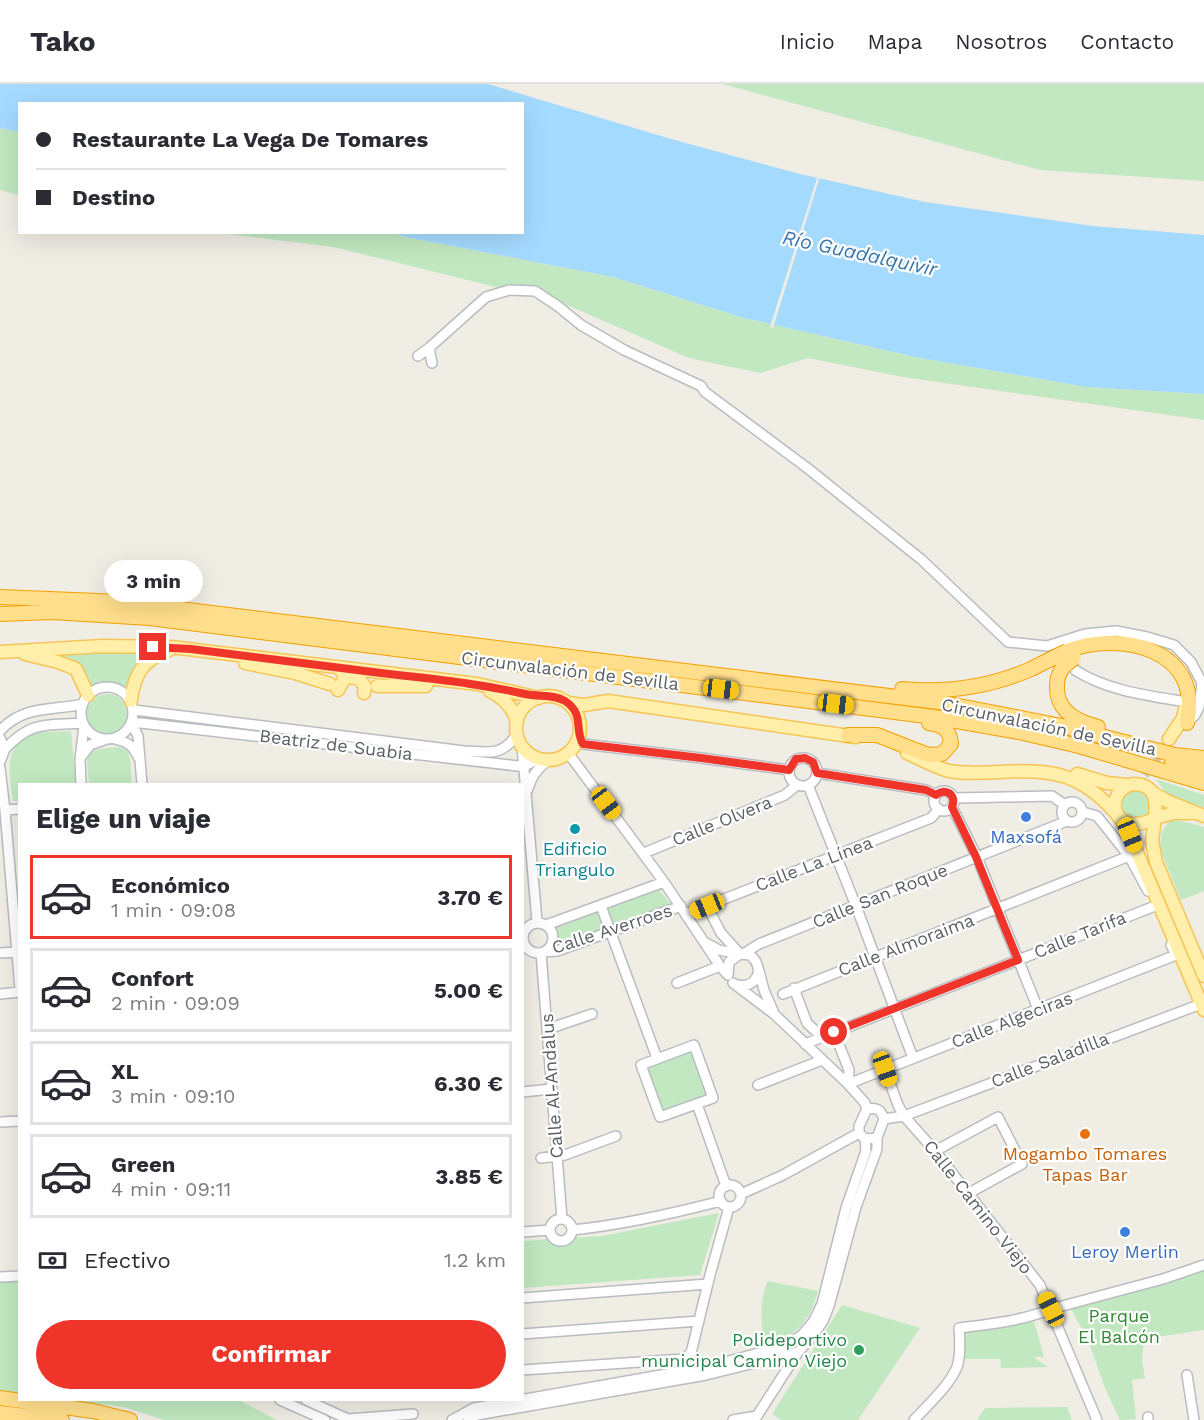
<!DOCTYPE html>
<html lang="es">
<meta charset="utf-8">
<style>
:root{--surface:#fff;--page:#f7f7f7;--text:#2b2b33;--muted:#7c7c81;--line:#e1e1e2;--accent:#ef342a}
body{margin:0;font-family:"Work Sans",sans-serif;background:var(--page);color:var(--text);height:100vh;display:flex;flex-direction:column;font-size:22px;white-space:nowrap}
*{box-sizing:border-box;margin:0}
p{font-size:20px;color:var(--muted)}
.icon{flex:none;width:33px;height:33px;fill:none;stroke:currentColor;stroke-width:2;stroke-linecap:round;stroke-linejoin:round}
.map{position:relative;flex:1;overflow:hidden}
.side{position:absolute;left:18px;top:699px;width:506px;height:618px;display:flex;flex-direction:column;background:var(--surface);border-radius:0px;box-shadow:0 6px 24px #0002}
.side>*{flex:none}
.top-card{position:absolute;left:18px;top:18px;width:506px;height:132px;border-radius:0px;box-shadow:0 6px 24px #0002;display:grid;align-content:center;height:132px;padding:0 18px;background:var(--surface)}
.end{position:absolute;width:27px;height:27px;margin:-14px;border:8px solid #ef342a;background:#fff;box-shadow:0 0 0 3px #fff}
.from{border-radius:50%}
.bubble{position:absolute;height:42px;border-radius:21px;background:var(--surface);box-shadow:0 6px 24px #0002;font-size:20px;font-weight:700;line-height:42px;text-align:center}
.car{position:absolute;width:18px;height:36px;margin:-18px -9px;border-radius:8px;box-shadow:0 0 4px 2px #0007;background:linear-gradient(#f5c518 24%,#345 0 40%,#f5c518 0 76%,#345 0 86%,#f5c518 0)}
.top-card b{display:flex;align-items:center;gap:21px;height:57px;font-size:22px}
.top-card b+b{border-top:2px solid var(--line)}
.top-card i{width:15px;height:15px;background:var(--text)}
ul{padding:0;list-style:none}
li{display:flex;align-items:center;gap:18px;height:84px;margin:0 12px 9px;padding:0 6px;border:3px solid var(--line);border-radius:0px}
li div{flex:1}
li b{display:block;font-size:22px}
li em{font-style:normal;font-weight:700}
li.selected{border-color:var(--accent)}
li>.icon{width:54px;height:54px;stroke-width:1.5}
h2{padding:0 18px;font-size:27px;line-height:72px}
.pay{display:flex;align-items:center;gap:15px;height:66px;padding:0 18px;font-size:22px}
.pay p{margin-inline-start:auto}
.action{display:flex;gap:12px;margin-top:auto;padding:12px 18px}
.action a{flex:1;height:69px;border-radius:36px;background:var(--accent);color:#fff;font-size:24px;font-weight:700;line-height:69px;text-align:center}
header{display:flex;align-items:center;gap:36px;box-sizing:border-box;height:84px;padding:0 30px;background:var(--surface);border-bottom:2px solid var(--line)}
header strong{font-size:28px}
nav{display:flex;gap:33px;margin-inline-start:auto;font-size:21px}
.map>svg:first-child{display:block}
.green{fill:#c1e8c0}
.water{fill:#a5daff}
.pier{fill:#efede4}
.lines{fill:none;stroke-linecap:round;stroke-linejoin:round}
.major-tunnel{stroke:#cacac4;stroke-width:12;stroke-dasharray:12 6;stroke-linecap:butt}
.minor-casing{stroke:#b9bcc1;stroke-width:12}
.major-casing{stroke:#f6c556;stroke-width:15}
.highway-casing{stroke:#f4a000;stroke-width:16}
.minor{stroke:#fff;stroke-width:9}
.major{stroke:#ffefaa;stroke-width:12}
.highway{stroke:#ffde8c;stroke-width:14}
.highway-bridge-casing{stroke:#f4a000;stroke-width:16;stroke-linecap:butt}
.highway-bridge{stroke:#ffde8c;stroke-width:14}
.route{stroke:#ef342a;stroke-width:8}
.shop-dot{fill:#3f7fe0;stroke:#fff;stroke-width:2}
.culture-dot{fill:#0f9aa8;stroke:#fff;stroke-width:2}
.food-dot{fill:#e8710a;stroke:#fff;stroke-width:2}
.leisure-dot{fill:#2e9e5b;stroke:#fff;stroke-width:2}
.labels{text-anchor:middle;stroke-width:4.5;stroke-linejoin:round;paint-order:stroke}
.street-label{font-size:18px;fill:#5c6165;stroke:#fff}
.shop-label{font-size:18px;fill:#366cbe;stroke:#fff}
.culture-label{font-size:18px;fill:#0d838f;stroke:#fff}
.food-label{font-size:18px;fill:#c56008;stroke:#fff}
.park-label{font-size:18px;fill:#328734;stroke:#fff}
.leisure-label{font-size:18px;fill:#27864d;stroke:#fff;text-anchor:end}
.water-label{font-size:20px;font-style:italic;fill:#3b75ad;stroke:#fff}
</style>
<header>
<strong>Tako</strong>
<nav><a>Inicio</a><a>Mapa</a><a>Nosotros</a><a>Contacto</a></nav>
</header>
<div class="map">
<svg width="1204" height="1336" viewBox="0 0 1204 1336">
<rect width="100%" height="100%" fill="#efede4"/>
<path class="green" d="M722 0H1204V97L1040 86Z
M0 44 19 48V111L0 106Z
M219 149H393L405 153 613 193 744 234 915 273 1086 303 1204 310V336L903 293 808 274 760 289 689 274 535 207 508 206 334 163Z
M154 568 128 607 113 599 89 603 78 583 29 569Z
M87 630a20 20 0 1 1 40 0a20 20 0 1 1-40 0Z
M71 647 76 700H20L19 717H13C9 690 2 658 37 649 48 647 60 648 71 647Z
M119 663 127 667 130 674 132 700H89C86 666 83 666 119 663Z
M1156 695 1204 711V723L1169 713Z
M1121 721a15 15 0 1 1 30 0a15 15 0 1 1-30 0Z
M1178 736 1204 743V807L1181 816 1160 765 1162 747 1170 737Z
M658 804 671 821 612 843 605 824Z
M600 826 606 845 556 864 558 852 554 843Z
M692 967 708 1012 662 1029 645 984Z
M719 1129 700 1191 522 1204V1157L602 1152Z
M1204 1184V1246L1156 1253 1143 1263 1142 1277 1145 1294 1132 1296 1136 1335 1120 1336 1105 1304 1088 1256 1070 1223Z
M19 1195V1309L0 1306V1197Z
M768 1197 818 1207C809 1240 795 1252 764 1263 761 1241 759 1217 768 1197Z
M842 1221 920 1244 858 1336H781L772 1330Z
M1034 1237 1044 1273H1033L1048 1283 1001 1284 1000 1275H964V1247Z
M66 1316H239L277 1336H164L124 1323Z
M1067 1323 1072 1336H977L985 1324Z"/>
<path class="water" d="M0 0H488L671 55 800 90 925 118 1093 142 1204 151V310L1086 303 915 273 744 234 613 193 405 153 393 149 522 148V20H20L19 48 0 44Z"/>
<path class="pier" d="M818 91 820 92 773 244 770 243Z"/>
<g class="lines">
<path class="major-tunnel" d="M1143 690 1165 661"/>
<g class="minor-casing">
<path id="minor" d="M418 272 429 264
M432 279 429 264 486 213 509 206 535 207 559 223 581 241 624 266 701 302 705 308 806 383 922 476 1008 558 1047 562 1085 550 1116 547 1147 553 1174 561 1191 578 1202 599 1199 623 1195 631 1187 639
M1075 586C1107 607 1150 612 1187 618
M81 629a26 26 0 1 1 52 0a26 26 0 1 1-52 0Z
M134 626 464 667C489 668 502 673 517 650
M132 638 518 682 529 680 539 674
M132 640 138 652 142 700
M0 647C23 621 52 627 83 620
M579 653 583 660 701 674 789 686
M0 654 5 665 0 678
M115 655C127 658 133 661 138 673
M522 662 537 838
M5 665C32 636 46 642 83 639
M568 669 664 798 720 882 727 890
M81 673 90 661 104 656
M789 688a14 14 0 1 1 28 0a14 14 0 1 1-28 0Z
M0 684 5 726 20 905
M817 689 926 706 936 711
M81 700 80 675 84 642
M808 701 856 822 913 974
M528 705C532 691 538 684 549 676
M934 717a10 10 0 1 1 20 0a10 10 0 1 1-20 0Z
M953 714 1052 712 1065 721
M1062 728a10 10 0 1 1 20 0a10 10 0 1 1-20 0Z
M952 723 977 773 1038 925
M5 726 20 725
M1083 728 1097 732 1129 772 1148 807
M644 769 785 711 797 701
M601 822 657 974
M707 822 721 849 740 870 750 871C766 884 757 905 737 901
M686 830 931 734 939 725
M523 854a15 15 0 1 1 30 0a15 15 0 1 1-30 0Z
M546 841 664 798
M706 859 719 866 738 870
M543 868 557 867 681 822
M0 869 17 868
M541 869 562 1135
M743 870 759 860 1067 737
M759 887 764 906 773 927
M728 891 729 878 740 870
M677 899 720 882
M733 899 774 930 848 1000 865 1019 867 1025
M794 904 807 939 822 953
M0 910 20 908
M783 910 1129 772
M548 945 592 930
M834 948 849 986 848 1000
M805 960 1155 822
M694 961 713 1014 660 1033 641 981Z
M885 985 898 1021 904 1032 1201 920
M848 1000 1176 871 1171 861
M758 1001 822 976
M522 1008 552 1005
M697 1020 726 1102
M867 1025C877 1023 881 1026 884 1035L877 1054 865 1055 859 1049V1042Z
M884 1035 904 1032 935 1067 1040 1201 1097 1336
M0 1038 20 1037
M935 1067 998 1033 1022 1080 969 1109
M541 1074 565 1071 616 1052
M719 1112a11 11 0 1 1 22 0a11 11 0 1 1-22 0Z
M741 1110 783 1091 859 1049
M550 1146a11 11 0 1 1 22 0a11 11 0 1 1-22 0Z
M572 1146C623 1141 671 1130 721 1117
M522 1148 550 1146
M0 1193 20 1192
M522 1214 708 1200
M522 1250 699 1237
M522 1286 684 1275 691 1269 710 1191 729 1123
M1187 1291 1194 1336
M280 1316 325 1336
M306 1316 348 1335 413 1330
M1148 1333V1336
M452 1336 474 1324 706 1283 786 1262 802 1251 813 1238 822 1220 846 1124 866 1067 865 1055
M468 1336 477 1331 706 1291 798 1268 811 1254 823 1237 829 1222 856 1123 877 1065V1054
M733 1336 757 1332 798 1268
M914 1336C928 1321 949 1302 957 1283 961 1271 960 1256 959 1244 990 1240 1022 1237 1051 1225L1163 1195 1204 1181"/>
</g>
<g class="major-casing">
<path id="major" d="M0 568 103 562 171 563 477 600 539 614
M25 570 58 578 76 585 88 611
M245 579 295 589 330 600
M342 588 360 596 365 603 364 609
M377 602H426
M338 606 345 594 357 592
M490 607C504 614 513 623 517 638
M516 644a32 32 0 1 1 64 0a32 32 0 1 1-64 0Z
M131 617C134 590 143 576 169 566
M568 619 584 621 608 617 856 653
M1169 655 1183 634 1185 625
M907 669C921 675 934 683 949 687 966 690 983 689 1000 688 1052 685 1080 689 1116 729
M1077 690 1107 699 1127 701
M1133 700C1155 700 1157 716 1155 734 1113 757 1101 708 1133 700Z
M1153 709 1167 717 1204 732
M1195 729H1174L1155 734 1152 757 1156 778 1204 892
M1124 738 1204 926"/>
</g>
<g class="highway-casing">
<path id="highway" d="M0 513 122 518 938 618 1062 642 1175 671 1204 674
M0 530 52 528 150 534 934 633 1019 648 1079 662 1204 699
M1067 567C1117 547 1204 563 1187 639
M1058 593C1052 624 1072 636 1098 643
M902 605C946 609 990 603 1031 585
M848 651H877L923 669 931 671 942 670 951 660C950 645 942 641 929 639
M1172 677 1204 688
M0 1314 93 1327 130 1336
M0 1329 62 1336"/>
</g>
<use href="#minor" class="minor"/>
<use href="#major" class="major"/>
<use href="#highway" class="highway"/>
<g class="highway-bridge-casing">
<path id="highway-bridge" d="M1031 585 1067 567
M1058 593 1062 584 1074 574"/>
</g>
<use href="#highway-bridge" class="highway-bridge"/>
</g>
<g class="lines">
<path class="route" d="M153 563 191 565C254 573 318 581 381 589 430 595 478 599 525 610 539 613 554 610 565 617 585 630 574 646 583 660L701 674 789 686 796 675 805 674 813 678 817 689 926 706 936 711C946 703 957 711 952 723L976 773 1018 876 834 948"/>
</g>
<g class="shop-dot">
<circle cx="1026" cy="733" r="6"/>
<circle cx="1125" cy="1148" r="6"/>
</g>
<circle class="culture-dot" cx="575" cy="745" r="6"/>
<circle class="food-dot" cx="1085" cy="1050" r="6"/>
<circle class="leisure-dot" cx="859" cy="1266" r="6"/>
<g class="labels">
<g class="street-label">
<text transform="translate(570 587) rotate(7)" y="6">Circunvalación de Sevilla</text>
<text transform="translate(1049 643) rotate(12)" y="6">Circunvalación de Sevilla</text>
<text transform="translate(336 661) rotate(7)" y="6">Beatriz de Suabia</text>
<text transform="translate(722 737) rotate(-22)" y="6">Calle Olvera</text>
<text transform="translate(814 780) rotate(-21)" y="6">Calle La Línea</text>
<text transform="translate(880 812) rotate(-22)" y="6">Calle San Roque</text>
<text transform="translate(612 845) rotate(-18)" y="6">Calle Averroes</text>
<text transform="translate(1080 851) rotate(-22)" y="6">Calle Tarifa</text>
<text transform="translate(906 861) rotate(-21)" y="6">Calle Almoraima</text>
<text transform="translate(1012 936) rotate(-21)" y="6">Calle Algeciras</text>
<text transform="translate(1050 976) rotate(-21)" y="6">Calle Saladilla</text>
<text transform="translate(552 1002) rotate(-94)" y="6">Calle Al-Andalus</text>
<text transform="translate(978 1123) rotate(52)" y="6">Calle Camino Viejo</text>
</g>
<g class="shop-label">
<text x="1026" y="759">Maxsofá</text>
<text x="1125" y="1174">Leroy Merlin</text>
</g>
<g class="culture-label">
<text x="575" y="771">Edificio<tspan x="575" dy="21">Triangulo</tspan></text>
</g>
<g class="food-label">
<text x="1085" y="1076">Mogambo Tomares<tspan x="1085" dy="21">Tapas Bar</tspan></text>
</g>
<g class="park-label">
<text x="1119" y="1238">Parque<tspan x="1119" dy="21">El Balcón</tspan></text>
</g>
<g class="leisure-label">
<text x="847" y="1262">Polideportivo<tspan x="847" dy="21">municipal Camino Viejo</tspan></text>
</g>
<g class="water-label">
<text transform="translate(860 169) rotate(12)" y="7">Río Guadalquivir</text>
</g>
</g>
</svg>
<i class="end from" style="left:834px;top:948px"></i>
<i class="end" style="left:153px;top:563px"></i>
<div class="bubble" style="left:104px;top:476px;width:99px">3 min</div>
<i class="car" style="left:721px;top:605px;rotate:97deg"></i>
<i class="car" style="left:836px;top:620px;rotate:97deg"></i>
<i class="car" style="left:606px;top:719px;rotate:143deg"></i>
<i class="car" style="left:1130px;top:751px;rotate:158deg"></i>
<i class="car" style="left:707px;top:822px;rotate:248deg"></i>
<i class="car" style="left:885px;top:985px;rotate:160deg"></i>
<i class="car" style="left:1051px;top:1225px;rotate:335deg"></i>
<div class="top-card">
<b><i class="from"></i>Restaurante La Vega De Tomares</b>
<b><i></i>Destino</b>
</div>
<section class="side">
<h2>Elige un viaje</h2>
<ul>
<li class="selected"><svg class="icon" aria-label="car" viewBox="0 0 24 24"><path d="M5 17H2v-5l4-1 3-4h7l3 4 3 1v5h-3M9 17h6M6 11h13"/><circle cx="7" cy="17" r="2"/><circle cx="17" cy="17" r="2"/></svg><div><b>Económico</b><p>1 min · 09:08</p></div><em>3.70 €</em></li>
<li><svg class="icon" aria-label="car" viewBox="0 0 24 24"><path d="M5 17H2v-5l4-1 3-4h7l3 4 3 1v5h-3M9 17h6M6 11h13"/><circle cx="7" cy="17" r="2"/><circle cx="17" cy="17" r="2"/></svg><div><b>Confort</b><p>2 min · 09:09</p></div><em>5.00 €</em></li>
<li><svg class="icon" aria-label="car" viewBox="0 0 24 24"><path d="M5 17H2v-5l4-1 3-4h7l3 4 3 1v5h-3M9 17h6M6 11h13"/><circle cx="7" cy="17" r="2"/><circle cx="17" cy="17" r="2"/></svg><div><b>XL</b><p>3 min · 09:10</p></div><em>6.30 €</em></li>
<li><svg class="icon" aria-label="car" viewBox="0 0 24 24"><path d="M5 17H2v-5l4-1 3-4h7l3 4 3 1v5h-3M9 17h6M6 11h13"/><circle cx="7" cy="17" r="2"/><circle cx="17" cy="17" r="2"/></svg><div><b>Green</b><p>4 min · 09:11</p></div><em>3.85 €</em></li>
</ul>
<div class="pay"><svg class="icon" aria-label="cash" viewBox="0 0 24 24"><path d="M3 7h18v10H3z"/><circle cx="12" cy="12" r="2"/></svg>Efectivo<p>1.2 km</p></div>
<div class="action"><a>Confirmar</a></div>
</section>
</div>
